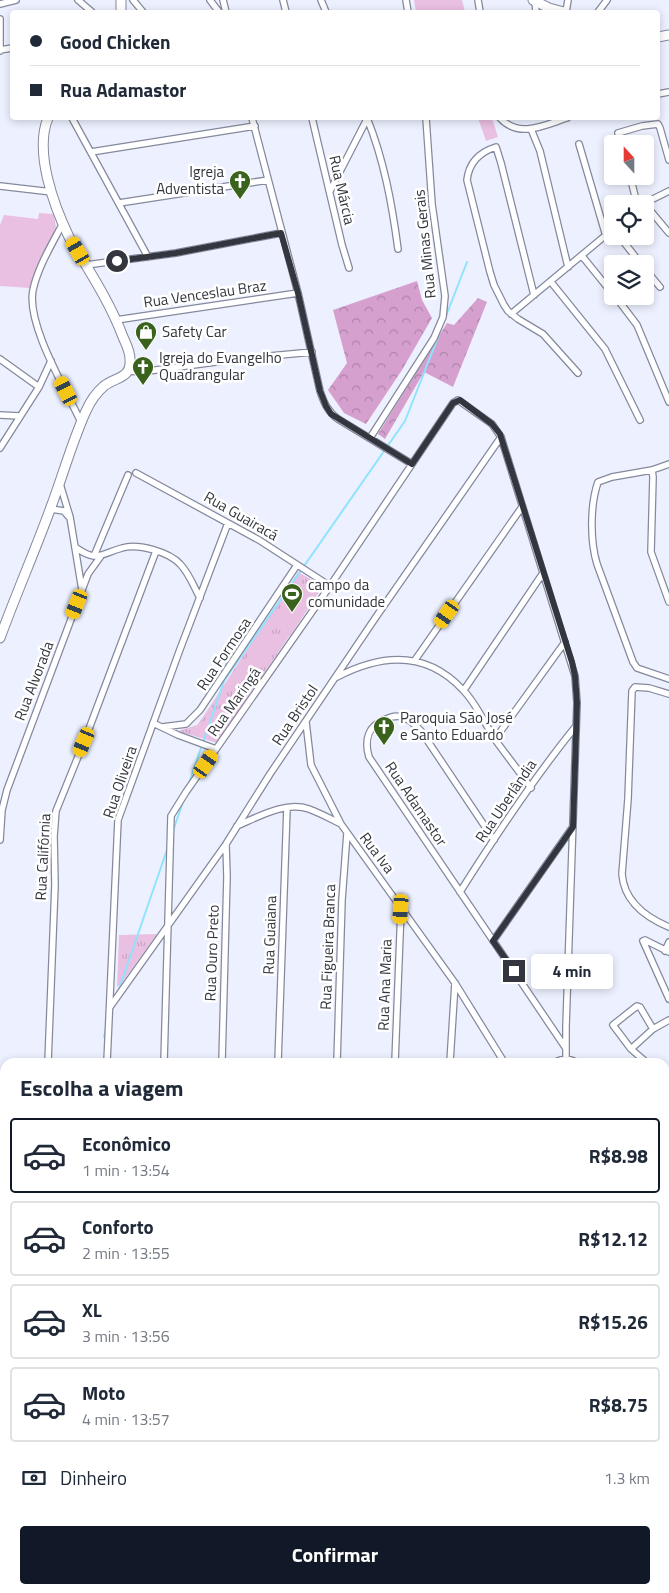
<!DOCTYPE html>
<html lang="pt">
<meta charset="utf-8">
<style>
:root{--surface:#fff;--page:#f6f6f7;--text:#1f2937;--muted:#747a83;--line:#e0e1e3;--accent:#111827}
body{margin:0;font-family:"Titillium Web",sans-serif;background:var(--page);color:var(--text);height:100vh;display:flex;flex-direction:column;font-size:19px;white-space:nowrap}
*{box-sizing:border-box;margin:0}
p{font-size:16px;color:var(--muted)}
.icon{flex:none;width:28px;height:28px;fill:none;stroke:currentColor;stroke-width:2;stroke-linecap:round;stroke-linejoin:round}
.map{position:relative;flex:1;overflow:hidden}
.drawer{position:absolute;left:0px;top:1058px;width:670px;height:536px;display:flex;flex-direction:column;background:var(--surface);border-radius:15px 15px 0 0;box-shadow:0 2px 8px #0003}
.drawer>*{flex:none}
.banner{position:absolute;left:10px;top:10px;width:650px;height:110px;border-radius:5px;box-shadow:0 2px 8px #0003;display:grid;align-content:center;height:110px;padding:0 20px;background:var(--surface)}
.needle{width:32px;rotate:339deg}
.buttons{position:absolute;left:604px;top:135px;display:grid;gap:10px}
.buttons a{display:grid;place-items:center;width:50px;height:50px;border-radius:5px;background:var(--surface);box-shadow:0 2px 8px #0003;font-size:25px}
.end{position:absolute;width:22px;height:22px;margin:-11px;border:6px solid #34363f;background:#fff;box-shadow:0 0 0 2px #fff}
.from{border-radius:50%}
.bubble{position:absolute;height:35px;border-radius:5px;background:var(--surface);box-shadow:0 2px 8px #0003;font-size:16px;font-weight:700;line-height:35px;text-align:center}
.car{position:absolute;width:15px;height:30px;margin:-15px -8px;border-radius:6px;box-shadow:0 0 4px 1px #0007;background:linear-gradient(#f5c518 24%,#345 0 40%,#f5c518 0 76%,#345 0 86%,#f5c518 0)}
.banner b{display:flex;align-items:center;gap:18px;height:48px;font-size:19px}
.banner b+b{border-top:1px solid var(--line)}
.banner i{width:12px;height:12px;background:var(--text)}
ul{padding:0;list-style:none}
li{display:flex;align-items:center;gap:15px;height:75px;margin:0 10px 8px;padding:0 10px;border:2px solid var(--line);border-radius:5px}
li div{flex:1}
li b{display:block;font-size:19px}
li em{font-style:normal;font-weight:700}
li.selected{border-color:var(--accent)}
li>.icon{width:45px;height:45px;stroke-width:1.5}
h2{padding:0 20px;font-size:22px;line-height:60px}
.pay{display:flex;align-items:center;gap:12px;height:55px;padding:0 20px;font-size:19px}
.pay p{margin-inline-start:auto}
.button{display:flex;gap:10px;margin-top:auto;padding:10px 20px}
.button a{flex:1;height:58px;border-radius:5px;background:var(--accent);color:#fff;font-size:20px;font-weight:700;line-height:58px;text-align:center}
.map>svg:first-child{display:block}
.grass{fill:url(#grass-tufts)}
.forest{fill:url(#forest-crowns)}
.pitch{fill:#e9bfe2}
.lines{fill:none;stroke-linecap:round;stroke-linejoin:round}
.stream{stroke:#8fe3fc;stroke-width:2}
.street-casing{stroke:#84899d;stroke-width:8}
.secondary-casing{stroke:#84899d;stroke-width:11}
.street{stroke:#fff;stroke-width:5.5}
.secondary{stroke:#fff;stroke-width:9}
.route{stroke:#34363f;stroke-width:6}
.labels{text-anchor:middle;stroke-width:5;stroke-linejoin:round;paint-order:stroke}
.poi-label{font-size:15px;fill:#34363f;stroke:#fefffe;text-anchor:start}
.street-label{font-size:15px;fill:#34363f;stroke:#fefffe}
</style>
<div class="map">
<svg width="669" height="1593" viewBox="0 0 669 1593">
<defs>
<pattern id="grass-tufts" width="24" height="20" patternUnits="userSpaceOnUse" patternTransform="scale(1.25)"><rect width="24" height="20" fill="#e9bfe2"/><path d="M3 7l-1-3M5 7V3M7 7l1-3M15 17l-1-3M17 17v-4M19 17l1-3" fill="none" stroke="#c8a5c3"/></pattern>
<pattern id="forest-crowns" width="20" height="18" patternUnits="userSpaceOnUse" patternTransform="scale(1.25)"><rect width="20" height="18" fill="#d6a0ce"/><path d="M2 6a3 3 0 1 1 6 0M12 15a3 3 0 1 1 6 0" fill="none" stroke="#ae83a9"/></pattern>
</defs>
<rect width="100%" height="100%" fill="#edf1ff"/>
<path class="grass" d="M298 572 323 586 217 743 178 731 197 725 201 720Z
M157 934 121 984 117 987 119 935Z"/>
<path class="forest" d="M417 281 422 300 432 318 402 370 366 424 344 413 328 390 347 363 333 310Z
M478 298 487 302 453 387 424 372 385 439 378 434 447 323 454 325Z"/>
<path class="pitch" d="M414 0H462L465 12H416Z
M478 118H492L498 137 486 141Z
M39 213 54 214 56 228 30 288 0 286V225L4 215 38 219Z
M294 589 313 601 290 636 272 625Z
M261 636 276 646 257 674 242 665Z"/>
<g class="lines">
<path class="stream" d="M446 316 467 262
M189 783 224 681 405 421 439 335
M173 831 183 802
M119 989 168 847
M104 1037 106 1029"/>
<g class="street-casing">
<path id="street" d="M78 0 92 12
M133 0 143 12
M210 0 219 12
M223 0 226 12
M283 0 286 12
M321 0 326 12
M406 0 408 12
M478 0 480 12
M535 1 536 12
M0 4 16 0
M566 12 568 0
M598 12 607 0
M0 19V51
M0 50 12 48
M658 94 669 92
M72 118 148 257
M252 118 298 293 320 391C324 403 328 412 338 419L412 464
M312 118 342 245 349 268
M367 118C384 160 392 204 398 249
M500 118C519 139 545 125 567 118
M531 129 540 151 568 267
M579 144 606 236
M621 144 618 133 642 126 658 124 660 128 669 160
M91 152 255 126
M630 176 637 204
M0 186 52 192
M330 191 367 119
M119 203 268 180
M644 203 669 233
M643 204 669 191
M63 223C52 244 38 267 33 290 26 324 66 390 81 422
M619 236 641 264
M582 256 612 293
M86 265 176 253 281 233
M645 269 660 287
M551 282 605 349 640 420
M534 295 501 163 496 147C480 152 469 162 467 180L490 272 494 285 504 305 508 311 518 319 543 334 578 373
M615 296 637 325 669 402
M511 314 612 230
M116 320 298 293
M0 359 39 387
M129 371 141 372 238 359 312 352
M0 415 20 416
M370 438 434 338 443 317 445 296 432 204 426 118
M0 448 39 387 51 361
M669 464 652 470 612 477 598 482C590 505 590 541 597 564L633 662 637 668 669 679
M652 470 653 477 651 552 669 602
M136 473 259 540 330 586
M60 484 70 517 82 590
M51 509 64 511 68 516
M75 547C97 563 100 554 122 548 138 543 169 552 180 564 189 573 194 587 200 598
M94 556 128 475
M415 660 522 507
M337 677C381 654 426 650 463 690 476 703 484 722 494 738 506 755 519 771 531 788
M464 690 543 573
M669 694 649 688 635 687 632 691 628 799 622 874C624 901 645 917 669 927
M306 722 311 765 341 824 455 983 504 1062
M153 723 178 735 216 749
M162 727 186 724 200 710 297 565
M495 739 565 642
M237 826C258 817 285 801 309 809 320 813 331 819 341 824
M0 840 2 810 7 790 88 574 101 556
M494 840 421 731C415 725 409 718 402 717 396 715 391 717 386 719 368 725 364 740 369 757L565 1047
M460 892C496 835 533 779 576 726
M493 941 572 828
M643 941 669 999
M643 941 645 940 669 952
M665 951 669 942
M110 1007 226 844 270 774 376 617 501 437
M631 1049 653 1029 669 1020
M48 1062 55 885 54 836 56 811 84 742 156 551
M107 1062 118 820 179 652 228 523
M164 1062 171 816 186 792 330 586 453 403 458 400 492 424 501 437 575 676 577 703 566 1027V1062
M222 1062 227 877 226 844
M278 1062 287 808
M337 1062 342 900 347 833
M395 1062 401 909
M450 1062 455 983
M555 1062 566 1058 576 1062
M646 1062 631 1049 613 1025 637 1006 640 1007 653 1029
M665 1076 669 1079
M665 1107 669 1109
M665 1143 669 1132
M665 1315 669 1316
M0 1323 5 1334
M665 1329 669 1330
M665 1412 669 1416
M665 1543 669 1541
M214 1589 230 1593
M305 1589 306 1593
M364 1589 365 1593
M424 1589 425 1593
M553 1589V1593
M0 1590 2 1593
M442 1593V1589
M500 1593V1589
M616 1593 618 1589"/>
</g>
<g class="secondary-casing">
<path id="secondary" d="M121 0V12
M533 0 549 8 564 12
M658 37 669 35
M0 638C16 594 35 551 51 507 63 475 72 442 86 411 90 402 97 392 104 386 116 377 132 378 130 359 130 351 126 344 123 337 110 302 88 269 69 237 54 206 34 152 48 118
M0 1178 5 1189
M0 1506 5 1498
M665 1518 669 1521
M62 1589 64 1593"/>
</g>
<use href="#street" class="street"/>
<use href="#secondary" class="secondary"/>
</g>
<g class="lines">
<path class="route" d="M117 261 176 253 281 233 298 293 320 391 326 406 331 414 412 464 453 403 460 400 492 424 500 434 572 662 575 676 577 703 573 827 493 941 514 971"/>
</g>
<defs>
<g id="church-pin" transform="scale(1.125)"><path d="M0 17L-7.5 6A9.5 9.5 0 1 1 7.5 6Z" fill="#3b621c" stroke="#fefffe"/><path d="M-1.2-6h2.4v3.5h3.3v2.4h-3.3V6h-2.4V-.1h-3.3v-2.4h3.3Z" fill="#fff"/></g>
<g id="shop-pin" transform="scale(1.125)"><path d="M0 17L-7.5 6A9.5 9.5 0 1 1 7.5 6Z" fill="#3b621c" stroke="#fefffe"/><path d="M-5-2.5h2.3a2.7 3.5 0 0 1 5.4 0H5L5.5 6h-11ZM-1.5-2.5h3a1.5 2.3 0 0 0-3 0Z" fill="#fff"/></g>
<g id="stadium-pin" transform="scale(1.125)"><path d="M0 17L-7.5 6A9.5 9.5 0 1 1 7.5 6Z" fill="#3b621c" stroke="#fefffe"/><path d="M0-5a6.5 5 0 1 0 0 10a6.5 5 0 1 0 0-10ZM-3.5-1.8h7v3.6h-7Z" fill="#fff"/></g>
</defs>
<g fill-rule="evenodd">
<use href="#church-pin" x="240" y="181"/>
<use href="#shop-pin" x="146" y="332"/>
<use href="#church-pin" x="143" y="367"/>
<use href="#stadium-pin" x="292" y="594"/>
<use href="#church-pin" x="384" y="727"/>
</g>
<g class="labels">
<g class="poi-label">
<text x="224" y="177" text-anchor="end">Igreja<tspan x="224" dy="17">Adventista</tspan></text>
<text x="162" y="337">Safety Car</text>
<text x="159" y="363">Igreja do Evangelho<tspan x="159" dy="17">Quadrangular</tspan></text>
<text x="308" y="590">campo da<tspan x="308" dy="17">comunidade</tspan></text>
<text x="400" y="723">Paroquia São José<tspan x="400" dy="17">e Santo Eduardo</tspan></text>
</g>
<g class="street-label">
<text transform="translate(342 190) rotate(77)" y="5">Rua Márcia</text>
<text transform="translate(425 244) rotate(-96)" y="5">Rua Minas Gerais</text>
<text transform="translate(205 294) rotate(-8)" y="5">Rua Venceslau Braz</text>
<text transform="translate(241 516) rotate(30)" y="5">Rua Guairacá</text>
<text transform="translate(224 654) rotate(-56)" y="5">Rua Formosa</text>
<text transform="translate(34 681) rotate(-69)" y="5">Rua Alvorada</text>
<text transform="translate(234 702) rotate(-55)" y="5">Rua Maringá</text>
<text transform="translate(295 715) rotate(-56)" y="5">Rua Bristol</text>
<text transform="translate(120 782) rotate(-71)" y="5">Rua Oliveira</text>
<text transform="translate(506 801) rotate(-56)" y="5">Rua Uberlândia</text>
<text transform="translate(416 804) rotate(56)" y="5">Rua Adamastor</text>
<text transform="translate(377 853) rotate(53)" y="5">Rua Iva</text>
<text transform="translate(43 857) rotate(-87)" y="5">Rua Califórnia</text>
<text transform="translate(270 935) rotate(-88)" y="5">Rua Guaiana</text>
<text transform="translate(328 947) rotate(-88)" y="5">Rua Figueira Branca</text>
<text transform="translate(212 953) rotate(-88)" y="5">Rua Ouro Preto</text>
<text transform="translate(385 985) rotate(-88)" y="5">Rua Ana Maria</text>
</g>
</g>
</svg>
<div class="buttons">
<a><svg class="needle" viewBox="-14 -14 28 28"><path d="M0-13l5 13h-10z" fill="#e53935"/><path d="M0 13l5-13h-10z" fill="#747a83"/></svg></a>
<a><svg class="icon" aria-label="locate" viewBox="0 0 24 24"><circle cx="12" cy="12" r="6"/><path d="M12 2v4M12 18v4M2 12h4M18 12h4"/></svg></a>
<a><svg class="icon" aria-label="layers" viewBox="0 0 24 24"><path d="M12 4l9 5-9 5-9-5zM3 14l9 5 9-5"/></svg></a>
</div>
<i class="end from" style="left:117px;top:261px"></i>
<i class="end" style="left:514px;top:971px"></i>
<div class="bubble" style="left:531px;top:954px;width:82px">4 min</div>
<i class="car" style="left:78px;top:251px;rotate:330deg"></i>
<i class="car" style="left:66px;top:391px;rotate:333deg"></i>
<i class="car" style="left:77px;top:604px;rotate:202deg"></i>
<i class="car" style="left:447px;top:614px;rotate:215deg"></i>
<i class="car" style="left:84px;top:742px;rotate:203deg"></i>
<i class="car" style="left:206px;top:764px;rotate:35deg"></i>
<i class="car" style="left:401px;top:909px;rotate:184deg"></i>
<div class="banner">
<b><i class="from"></i>Good Chicken</b>
<b><i></i>Rua Adamastor</b>
</div>
<section class="drawer">
<h2>Escolha a viagem</h2>
<ul>
<li class="selected"><svg class="icon" aria-label="car" viewBox="0 0 24 24"><path d="M5 17H2v-5l4-1 3-4h7l3 4 3 1v5h-3M9 17h6M6 11h13"/><circle cx="7" cy="17" r="2"/><circle cx="17" cy="17" r="2"/></svg><div><b>Econômico</b><p>1 min · 13:54</p></div><em>R$8.98</em></li>
<li><svg class="icon" aria-label="car" viewBox="0 0 24 24"><path d="M5 17H2v-5l4-1 3-4h7l3 4 3 1v5h-3M9 17h6M6 11h13"/><circle cx="7" cy="17" r="2"/><circle cx="17" cy="17" r="2"/></svg><div><b>Conforto</b><p>2 min · 13:55</p></div><em>R$12.12</em></li>
<li><svg class="icon" aria-label="car" viewBox="0 0 24 24"><path d="M5 17H2v-5l4-1 3-4h7l3 4 3 1v5h-3M9 17h6M6 11h13"/><circle cx="7" cy="17" r="2"/><circle cx="17" cy="17" r="2"/></svg><div><b>XL</b><p>3 min · 13:56</p></div><em>R$15.26</em></li>
<li><svg class="icon" aria-label="car" viewBox="0 0 24 24"><path d="M5 17H2v-5l4-1 3-4h7l3 4 3 1v5h-3M9 17h6M6 11h13"/><circle cx="7" cy="17" r="2"/><circle cx="17" cy="17" r="2"/></svg><div><b>Moto</b><p>4 min · 13:57</p></div><em>R$8.75</em></li>
</ul>
<div class="pay"><svg class="icon" aria-label="cash" viewBox="0 0 24 24"><path d="M3 7h18v10H3z"/><circle cx="12" cy="12" r="2"/></svg>Dinheiro<p>1.3 km</p></div>
<div class="button"><a>Confirmar</a></div>
</section>
</div>
